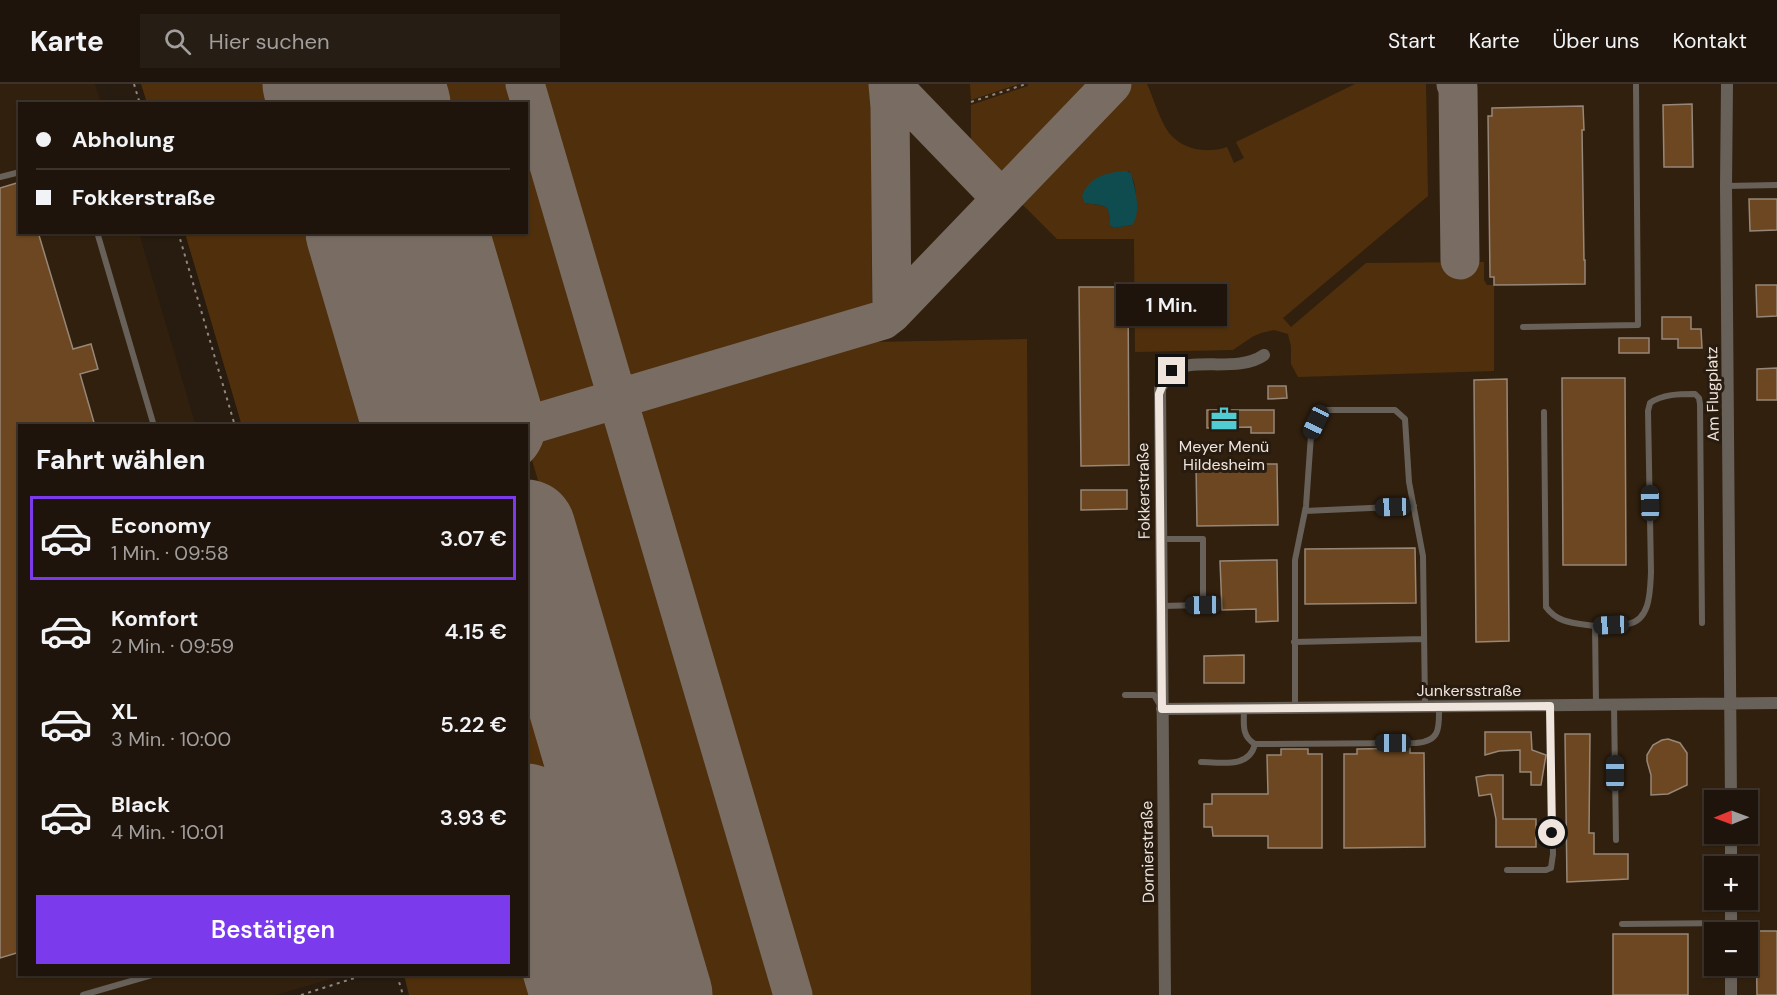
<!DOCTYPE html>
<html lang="de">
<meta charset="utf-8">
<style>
:root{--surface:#1e140b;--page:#261d14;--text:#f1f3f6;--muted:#a19e9d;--line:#3c332c;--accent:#7c3aed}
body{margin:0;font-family:"DM Sans",sans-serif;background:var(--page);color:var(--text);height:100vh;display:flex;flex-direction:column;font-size:22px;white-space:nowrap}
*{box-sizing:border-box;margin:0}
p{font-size:20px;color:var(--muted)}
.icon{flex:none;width:33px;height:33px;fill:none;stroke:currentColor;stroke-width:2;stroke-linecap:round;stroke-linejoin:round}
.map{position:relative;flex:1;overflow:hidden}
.side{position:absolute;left:18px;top:340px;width:510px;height:552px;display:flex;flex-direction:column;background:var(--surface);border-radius:0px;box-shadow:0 2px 4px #0004,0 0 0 2px var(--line)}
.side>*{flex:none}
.hud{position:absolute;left:18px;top:18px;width:510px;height:132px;border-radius:0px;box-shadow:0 2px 4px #0004,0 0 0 2px var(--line);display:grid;align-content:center;height:132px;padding:0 18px;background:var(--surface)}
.needle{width:39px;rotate:269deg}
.controls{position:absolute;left:1704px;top:706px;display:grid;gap:12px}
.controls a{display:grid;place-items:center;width:54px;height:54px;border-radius:0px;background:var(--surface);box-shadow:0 2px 4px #0004,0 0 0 2px var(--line);font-size:30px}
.end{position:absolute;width:27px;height:27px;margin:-14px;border:8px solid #efe5dd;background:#111;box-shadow:0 0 0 3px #111}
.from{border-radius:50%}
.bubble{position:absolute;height:42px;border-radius:0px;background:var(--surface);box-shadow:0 2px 4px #0004,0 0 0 2px var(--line);font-size:20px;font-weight:600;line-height:42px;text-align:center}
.car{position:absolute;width:18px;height:36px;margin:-18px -9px;border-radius:8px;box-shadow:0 0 4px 2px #0007;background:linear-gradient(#222 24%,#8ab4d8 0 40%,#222 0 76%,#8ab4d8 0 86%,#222 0)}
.hud b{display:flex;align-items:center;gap:21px;height:57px;font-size:22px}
.hud b+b{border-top:2px solid var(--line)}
.hud i{width:15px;height:15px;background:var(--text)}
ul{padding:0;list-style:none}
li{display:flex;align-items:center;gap:18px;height:84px;margin:0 12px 9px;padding:0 6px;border:3px solid transparent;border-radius:0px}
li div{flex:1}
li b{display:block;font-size:22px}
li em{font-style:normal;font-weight:600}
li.active{border-color:var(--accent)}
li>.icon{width:54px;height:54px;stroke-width:1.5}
h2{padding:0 18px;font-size:27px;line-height:72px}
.cta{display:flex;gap:12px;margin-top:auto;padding:12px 18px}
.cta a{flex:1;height:69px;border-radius:0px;background:var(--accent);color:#fff;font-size:24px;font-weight:600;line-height:69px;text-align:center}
header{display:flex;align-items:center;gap:36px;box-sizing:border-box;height:84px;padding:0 30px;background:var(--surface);border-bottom:2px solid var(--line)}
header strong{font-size:28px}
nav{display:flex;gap:33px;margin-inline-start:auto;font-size:21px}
.search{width:420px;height:54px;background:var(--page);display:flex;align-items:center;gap:15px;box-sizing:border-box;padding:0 21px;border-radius:0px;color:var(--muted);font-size:22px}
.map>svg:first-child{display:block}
.built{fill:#31200e;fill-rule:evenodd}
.green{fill:#50300c;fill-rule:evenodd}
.water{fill:#0f4c50}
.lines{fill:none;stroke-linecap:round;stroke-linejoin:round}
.taxiway{stroke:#796d63;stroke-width:39}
.runway{stroke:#796d63;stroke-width:99}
.building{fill:#6c4721;stroke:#978778;stroke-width:1.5}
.path{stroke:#92867d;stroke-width:2;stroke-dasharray:3 4.5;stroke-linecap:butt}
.service{stroke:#68615a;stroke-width:6}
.minor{stroke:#68615a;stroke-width:12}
.route{stroke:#efe5dd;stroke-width:8}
.labels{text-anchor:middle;stroke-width:6;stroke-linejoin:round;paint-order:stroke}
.street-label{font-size:16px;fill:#efe5dd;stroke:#281b0f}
.poi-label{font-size:16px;fill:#efe5dd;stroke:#281b0f}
</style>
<header>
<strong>Karte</strong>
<div class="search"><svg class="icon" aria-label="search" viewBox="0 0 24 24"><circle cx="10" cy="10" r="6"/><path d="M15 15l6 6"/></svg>Hier suchen</div>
<nav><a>Start</a><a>Karte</a><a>Über uns</a><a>Kontakt</a></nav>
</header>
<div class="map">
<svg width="1777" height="911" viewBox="0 0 1777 911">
<rect width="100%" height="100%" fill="#281b0f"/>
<path class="built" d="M0 0H95L101 19 20 20V148L139 149 196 342H20V891H344L276 911H0Z
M141 0H1777V911H409L404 891H526V342H242L185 149 526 148V20L147 19ZM1714 717H1748V750H1714ZM1714 783H1748V816H1714ZM1714 849H1748V882H1714Z"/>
<path class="green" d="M141 0H368L374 19H147Z
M422 0H513L519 19H428Z
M536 0H871L872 222 631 294 621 288Z
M970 0H1019L971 16Z
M1028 0H1099L1007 95 999 96 971 68V21L1028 2Z
M1126 0H1147C1154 15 1159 35 1169 49 1183 66 1207 70 1227 63L1234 79 1244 74 1236 58 1355 0H1426L1428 112 1283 234 1291 243 1366 179 1484 178V196L1487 201H1494V287L1298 293 1291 280V262L1288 250 1274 246 1261 249 1252 253 1233 266 1135 268 1134 155H1057L1015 113ZM1129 87C1139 102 1136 125 1132 141L1114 144 1110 141V134L1107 124C1100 119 1093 121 1085 119Z
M527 46 602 302 518 327 466 149 526 148Z
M185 149H412L469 342H242Z
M1027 255 1031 911H804L635 337 641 326 872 258Z
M611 335 781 911H690L527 359Z
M527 538 636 911H409L404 891H526Z"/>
<path class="water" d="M1125 87 1131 89C1135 105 1142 128 1132 141L1114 144 1110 141V134L1107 124C1100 119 1093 121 1085 119L1082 112C1090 92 1106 89 1125 87Z"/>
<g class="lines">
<path class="taxiway" d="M525 0 793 911
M888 0 890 23 892 229
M891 0 1001 114
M1456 0 1458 4 1460 176
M526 342 883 236 892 229 1112 0"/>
<path class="runway" d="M312 0 317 20
M395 0 401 20
M355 148 412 342
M439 148 496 342
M526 445 663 911
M526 729 580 911"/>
</g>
<path class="building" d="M1692 20 1693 83H1664L1663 21Z
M1583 22 1584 46H1582L1584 176H1585V200L1494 201V193H1490L1488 32H1492V24Z
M20 98V148H38L73 265 91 260 98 285 80 290 95 342H20V868L0 874V104Z
M1749 115H1777V146L1750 147Z
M1756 201H1777V232L1757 233Z
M1079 203H1128L1129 381 1081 382Z
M1662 233H1691V245H1701L1702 264H1678V255H1662Z
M1619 254H1649V269H1619Z
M1777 284V316H1757V285Z
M1562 294H1625L1626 481H1563Z
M1507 295 1509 557 1476 558 1474 296Z
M1268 302H1286L1287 314 1268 315Z
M1207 326H1274V349H1251V343L1207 344Z
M1196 380H1277L1278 441 1197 442Z
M1081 406H1127V425L1081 426Z
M1415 464 1416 519 1305 520V465Z
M1277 476 1278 537 1256 538V525L1222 526 1220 477Z
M1244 571V599H1204V572Z
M1485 648H1531L1532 666 1546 671 1541 701H1531V688H1520V666L1499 667 1485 671Z
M1565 650H1590L1589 749H1594V770H1628V795L1567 798Z
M1668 655 1680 659 1687 669V701L1668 710 1651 711V691L1647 677V671L1653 661 1662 656Z
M1410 664V669H1424L1425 763 1344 764V670H1357V665Z
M1281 665H1308V670H1322V764H1268V752H1213L1212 743H1204V720H1212V710H1268L1267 671H1281Z
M1488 691H1503V735H1536V763H1496V735L1491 710 1479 712 1476 693Z
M1756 847H1777V911H1757Z
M1613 850H1688V911H1613Z"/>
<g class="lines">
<path class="path" d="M134 0 140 20
M971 18 1026 0
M178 148 235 342
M397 891 403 911
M301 911 364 891"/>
<path class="service" d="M0 93 20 88
M1726 102 1777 101
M97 148 154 342
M1523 243 1638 241 1636 0
M1544 328 1546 523C1558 540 1576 539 1595 542L1596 621
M1305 427 1414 422
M1161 455H1203V521L1162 522
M1595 542C1606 541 1618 542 1628 540 1651 536 1650 506 1651 488L1648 327 1650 319C1662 310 1680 310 1695 310L1699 314 1700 320 1702 539
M1294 558 1424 555
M1125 611H1154L1160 621
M1614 621 1616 756
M1295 623V476L1306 422 1311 351 1322 326H1395L1405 335 1409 398 1423 472 1425 622
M1244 625C1244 639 1241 652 1255 660L1416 659C1441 657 1439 643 1439 623
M1201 678C1221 678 1249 685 1255 660
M1507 786H1546L1551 784 1553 770 1550 622
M1622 840 1731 839
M83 911 152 891"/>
<path class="minor" d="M1727 0 1726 102 1731 717
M1162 625 1777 619
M1731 783V750
M1731 849V816
M1165 911 1160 305C1163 299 1165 294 1170 289 1190 271 1237 290 1264 271
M1731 911V882"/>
</g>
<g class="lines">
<path class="route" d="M1172 287 1165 295 1159 310 1162 625 1550 622 1552 749"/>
</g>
<defs>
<g id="office-bare" transform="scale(2.07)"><path d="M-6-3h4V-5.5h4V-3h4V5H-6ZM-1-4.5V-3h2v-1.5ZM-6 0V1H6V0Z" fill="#51ccd3" stroke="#281b0f" stroke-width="2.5" paint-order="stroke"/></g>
</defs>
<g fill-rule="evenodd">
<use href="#office-bare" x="1224" y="335"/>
</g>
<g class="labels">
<g class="street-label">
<text transform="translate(1712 310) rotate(-91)" y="6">Am Flugplatz</text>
<text transform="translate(1143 407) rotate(-91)" y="6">Fokkerstraße</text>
<text x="1469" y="612">Junkersstraße</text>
<text transform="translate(1147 768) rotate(-91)" y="6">Dornierstraße</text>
</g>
<g class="poi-label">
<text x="1224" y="368">Meyer Menü<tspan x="1224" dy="18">Hildesheim</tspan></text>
</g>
</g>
</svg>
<div class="controls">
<a><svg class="needle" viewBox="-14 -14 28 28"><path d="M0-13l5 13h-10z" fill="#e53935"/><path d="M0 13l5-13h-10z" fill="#a19e9d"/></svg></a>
<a>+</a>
<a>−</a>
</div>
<i class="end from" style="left:1552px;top:749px"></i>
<i class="end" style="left:1172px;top:287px"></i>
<div class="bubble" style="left:1116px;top:200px;width:111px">1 Min.</div>
<i class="car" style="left:1316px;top:338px;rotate:205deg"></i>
<i class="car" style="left:1650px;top:419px;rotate:359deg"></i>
<i class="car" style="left:1393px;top:423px;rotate:268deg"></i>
<i class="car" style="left:1203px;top:521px;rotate:269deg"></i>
<i class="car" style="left:1611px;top:541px;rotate:267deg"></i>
<i class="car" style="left:1393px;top:659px;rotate:270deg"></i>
<i class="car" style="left:1615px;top:689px;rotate:0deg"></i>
<div class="hud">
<b><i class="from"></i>Abholung</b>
<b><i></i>Fokkerstraße</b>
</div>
<section class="side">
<h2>Fahrt wählen</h2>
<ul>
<li class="active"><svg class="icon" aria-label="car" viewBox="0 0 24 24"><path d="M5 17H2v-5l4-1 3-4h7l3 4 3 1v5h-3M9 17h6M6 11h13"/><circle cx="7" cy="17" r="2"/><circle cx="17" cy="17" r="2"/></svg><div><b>Economy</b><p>1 Min. · 09:58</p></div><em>3.07 €</em></li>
<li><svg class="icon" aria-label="car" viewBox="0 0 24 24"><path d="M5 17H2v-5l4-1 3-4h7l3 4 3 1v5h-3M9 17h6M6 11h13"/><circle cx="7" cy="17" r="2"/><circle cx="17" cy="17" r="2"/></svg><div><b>Komfort</b><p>2 Min. · 09:59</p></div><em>4.15 €</em></li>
<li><svg class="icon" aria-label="car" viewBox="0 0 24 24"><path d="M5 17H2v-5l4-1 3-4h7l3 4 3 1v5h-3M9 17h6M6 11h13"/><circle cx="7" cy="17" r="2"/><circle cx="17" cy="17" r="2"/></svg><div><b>XL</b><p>3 Min. · 10:00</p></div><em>5.22 €</em></li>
<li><svg class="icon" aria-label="car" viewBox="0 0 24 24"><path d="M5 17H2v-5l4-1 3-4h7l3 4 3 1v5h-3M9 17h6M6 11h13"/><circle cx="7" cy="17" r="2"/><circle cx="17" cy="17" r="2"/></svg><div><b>Black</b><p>4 Min. · 10:01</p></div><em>3.93 €</em></li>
</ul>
<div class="cta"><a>Bestätigen</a></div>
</section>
</div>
